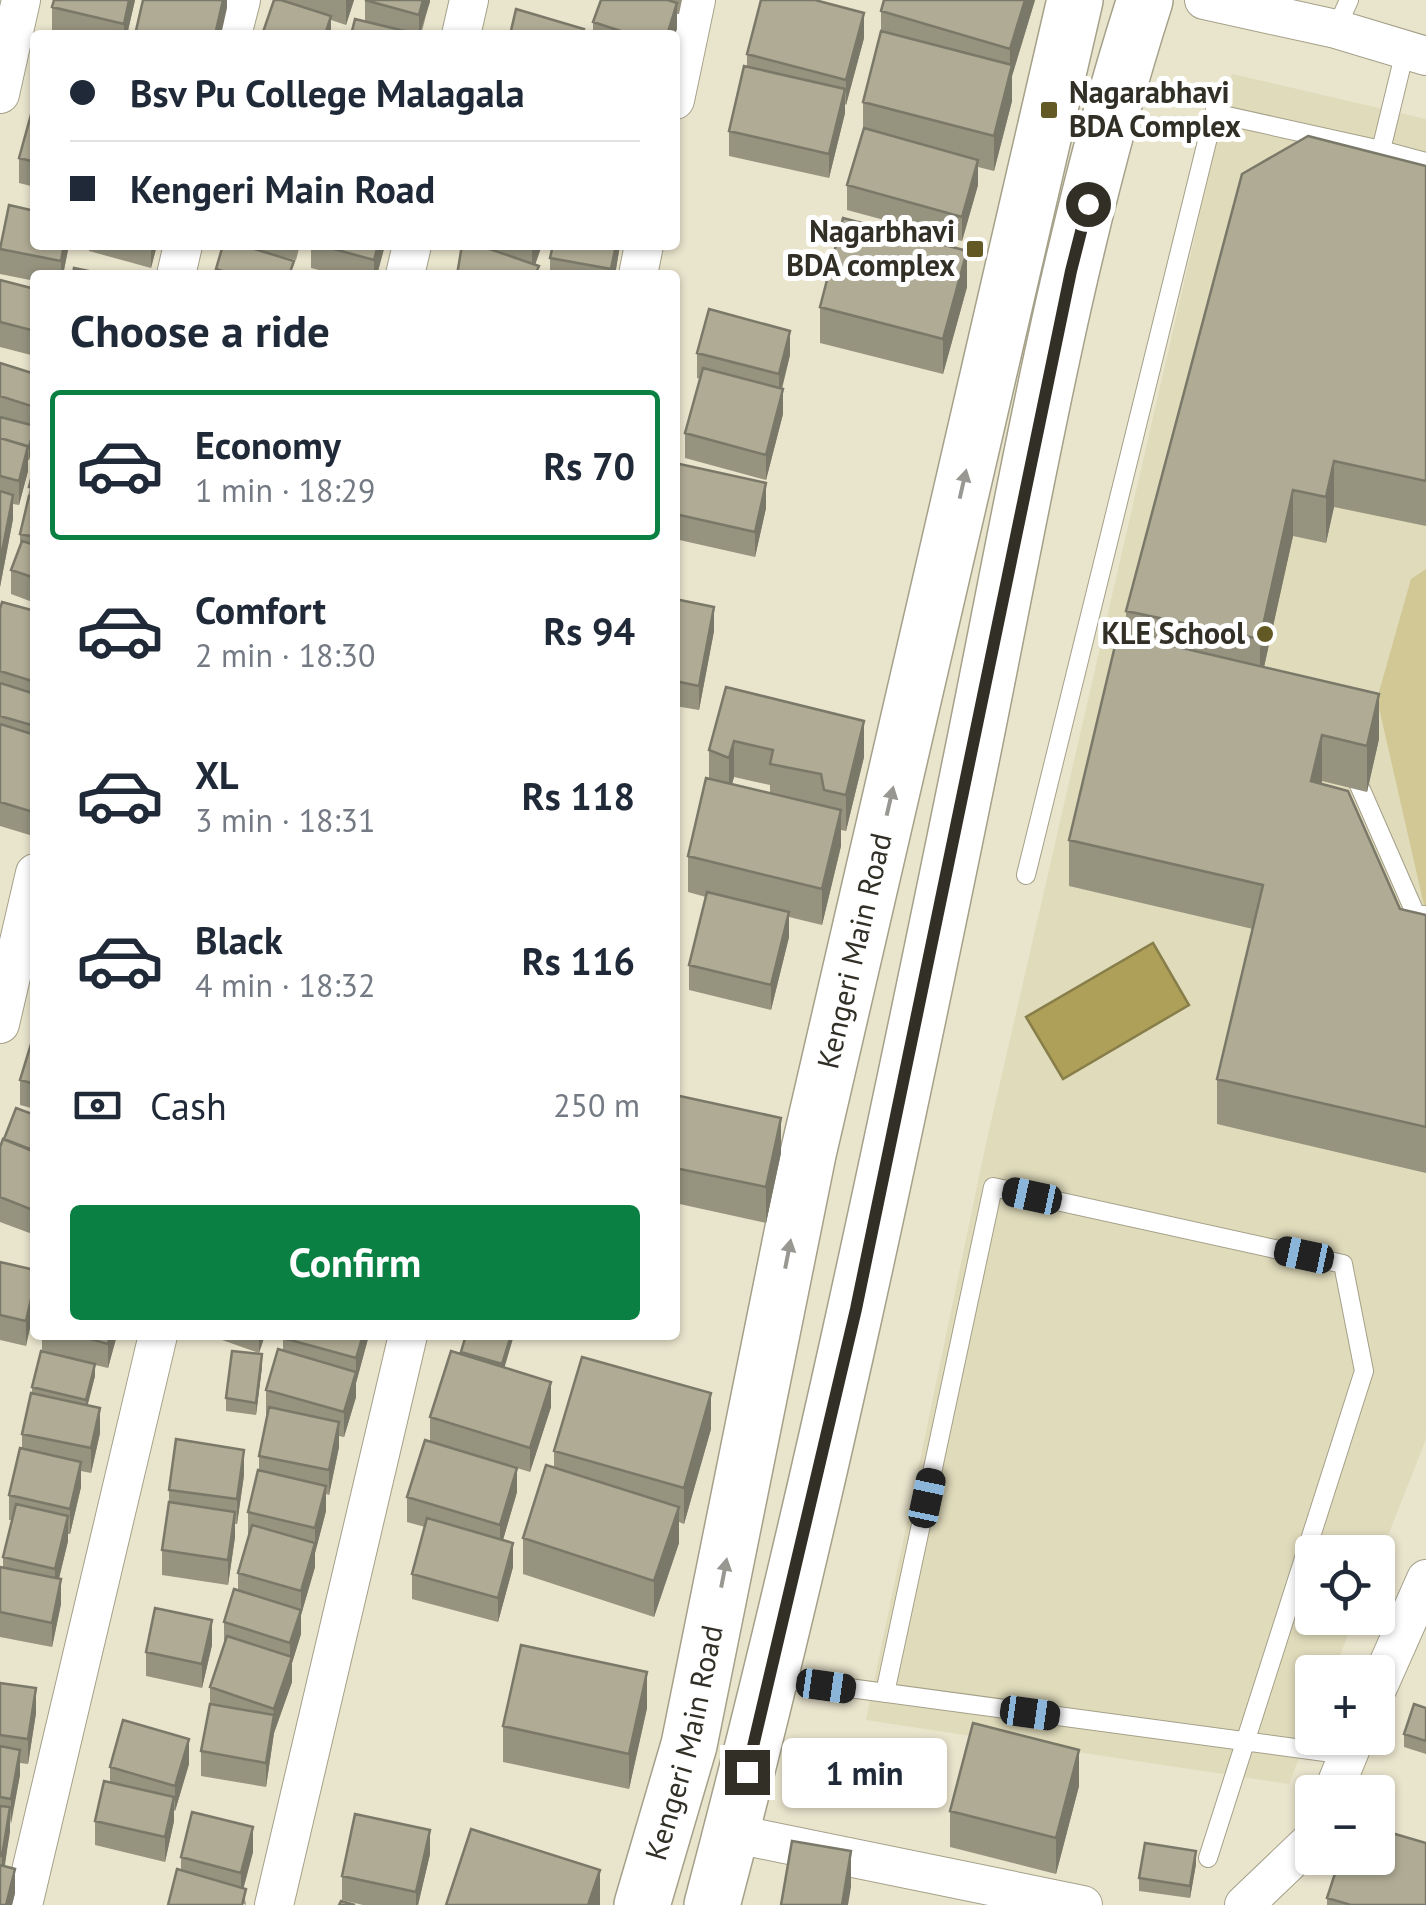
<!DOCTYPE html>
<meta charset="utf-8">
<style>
:root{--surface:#fff;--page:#f2f2f3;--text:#1f2937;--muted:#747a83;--line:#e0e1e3;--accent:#0b8043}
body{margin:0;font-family:"PT Sans",sans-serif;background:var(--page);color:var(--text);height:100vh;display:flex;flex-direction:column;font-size:38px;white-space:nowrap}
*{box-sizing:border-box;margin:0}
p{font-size:32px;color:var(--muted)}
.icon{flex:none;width:55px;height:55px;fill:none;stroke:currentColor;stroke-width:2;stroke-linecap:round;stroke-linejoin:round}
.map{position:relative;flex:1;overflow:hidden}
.side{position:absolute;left:30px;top:270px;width:650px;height:1070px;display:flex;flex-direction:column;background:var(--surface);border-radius:10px;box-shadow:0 2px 8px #0004}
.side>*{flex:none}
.guide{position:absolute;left:30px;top:30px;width:650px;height:220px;border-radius:10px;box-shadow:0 2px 8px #0004;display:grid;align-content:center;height:220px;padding:0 40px;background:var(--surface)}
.tools{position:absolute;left:1295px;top:1535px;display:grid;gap:20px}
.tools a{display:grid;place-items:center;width:100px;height:100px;border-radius:10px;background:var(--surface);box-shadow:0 2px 8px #0004;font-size:50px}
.end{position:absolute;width:45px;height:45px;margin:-22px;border:12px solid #312f26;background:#fff;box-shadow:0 0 0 5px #fff}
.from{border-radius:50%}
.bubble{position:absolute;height:70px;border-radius:10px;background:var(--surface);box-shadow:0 2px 8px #0004;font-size:32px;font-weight:700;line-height:70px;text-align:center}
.car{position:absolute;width:30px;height:60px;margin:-30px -15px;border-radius:12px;box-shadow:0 0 8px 2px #0007;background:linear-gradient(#222 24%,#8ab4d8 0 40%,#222 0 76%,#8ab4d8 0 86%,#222 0)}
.guide b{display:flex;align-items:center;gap:35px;height:95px;font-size:38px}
.guide b+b{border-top:2px solid var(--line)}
.guide i{width:25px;height:25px;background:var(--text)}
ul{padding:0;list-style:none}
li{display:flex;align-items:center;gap:30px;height:150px;margin:0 20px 15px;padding:0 20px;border:5px solid transparent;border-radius:10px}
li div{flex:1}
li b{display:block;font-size:38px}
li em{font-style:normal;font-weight:700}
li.selected{border-color:var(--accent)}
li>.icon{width:90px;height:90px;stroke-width:1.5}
h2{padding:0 40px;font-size:45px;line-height:120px}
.pay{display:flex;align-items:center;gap:25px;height:110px;padding:0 40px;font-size:38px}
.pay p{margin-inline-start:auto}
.primary-button{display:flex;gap:20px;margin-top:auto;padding:20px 40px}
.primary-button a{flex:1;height:115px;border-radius:10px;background:var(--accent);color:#fff;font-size:40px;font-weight:700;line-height:115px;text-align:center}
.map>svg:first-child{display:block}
.built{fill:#e0dbbb}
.green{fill:#d1c895}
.water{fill:#aea059;stroke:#887e4a;stroke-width:2.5}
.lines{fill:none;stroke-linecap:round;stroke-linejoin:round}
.lane-casing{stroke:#a4a089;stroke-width:20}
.street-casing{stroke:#a4a089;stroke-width:40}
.primary-casing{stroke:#a4a089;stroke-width:58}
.lane{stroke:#fff;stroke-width:18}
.street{stroke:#fff;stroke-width:38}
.primary{stroke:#fff;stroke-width:55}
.wall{fill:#96937f;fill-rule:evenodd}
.shaded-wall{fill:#7a7868}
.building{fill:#afab94;stroke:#7a7868;stroke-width:2.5}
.oneway{fill:#989792}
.route{stroke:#312f26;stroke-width:12}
.poi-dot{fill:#635925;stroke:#fff;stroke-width:4}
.labels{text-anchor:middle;stroke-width:10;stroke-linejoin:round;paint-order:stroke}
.poi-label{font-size:30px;font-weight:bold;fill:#312f26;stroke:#fff;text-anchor:end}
.street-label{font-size:30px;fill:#312f26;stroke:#fff}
</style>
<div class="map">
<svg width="1426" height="1905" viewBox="0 0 1426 1905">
<rect width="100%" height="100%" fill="#e9e4cc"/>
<path class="built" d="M1232 74 1426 119V1439L1378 1561V1552H1312V1618H1355L1333 1672H1312V1724L1289 1784 866 1720 985 1148Z"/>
<path class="green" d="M1426 569V914L1377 699 1411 579Z"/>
<path class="water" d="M1153 943 1189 1005 1063 1079 1026 1017Z"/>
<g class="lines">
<g class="lane-casing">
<path id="lane" d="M1336 29 1349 0
M1381 150 1426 162
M1352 769 1416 915H1426
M1026 875 1214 113 1381 150 1405 51
M775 1678 1347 1755
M885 1693 993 1187 1343 1264 1364 1371 1208 1858"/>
</g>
<g class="street-casing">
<path id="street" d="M1204 0 1336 29 1426 56
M232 35 241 0
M461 35 469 0
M0 94 21 0
M675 100 696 0
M176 275 183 245
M405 275 412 245
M638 275 644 245
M0 1024 35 873
M1378 1687 1426 1579
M1333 1792 1355 1738
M731 1833 1083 1905
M23 1905 158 1335
M274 1905 408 1335
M1244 1905 1312 1840"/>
</g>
<g class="primary-casing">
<g id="primary">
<path id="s1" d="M642 1905 689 1745 808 1154 1075 0"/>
<path d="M712 1905C811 1532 891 1153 968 775 1021 516 1064 252 1145 0"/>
</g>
</g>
<use href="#lane" class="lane"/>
<use href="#street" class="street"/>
<use href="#primary" class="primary"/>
</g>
<path class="wall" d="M135 0 127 35H68L52 31V7Z
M283 0H354L346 25 331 20V35Z
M365 0H430L421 35 365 22Z
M601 0H682L679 14H677V28L675 35H593V22Z
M1035 0 1012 76V101L994 171 978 167V185L962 241 847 210V185L863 132V102L881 31V11Z
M864 38 846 105 845 104V113L829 178 729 156V131L747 67V54Z
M35 100V187L19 183V158Z
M1426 166V526L1334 507 1326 543 1293 536 1264 667 1379 739 1367 792 1322 781 1321 784 1400 909 1426 915V1173L1217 1124V1079L1253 929 1069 886V840L1126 635V611Z
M35 245H69L63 275H35V281L0 274V249Z
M89 245H157L151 268 89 251Z
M223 245H300L296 260 268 253 294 275H216V269Z
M311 245H385L377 275H339L311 268Z
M462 245H542L535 264 539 275Z
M620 245 615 275H550V258Z
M0 280 35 289V356L0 347Z
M967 287 943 374 820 343V307Z
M697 353 790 355 782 389 783 414 766 480 685 458V433L700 379 697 378Z
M0 363 35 374V418L33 426 35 439 29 460H28V471L19 505 13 504V519L0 587Z
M675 463 766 508 755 557 675 539Z
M35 464V603L11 594V570L20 545V534Z
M675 599 714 631 699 710 675 706Z
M0 609 35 611V829L33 836 0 826Z
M726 687 864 757 846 831 841 830V846L822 925 789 917V937L771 1010 689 990V965L706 897 688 892V856L709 778V750ZM734 777 770 785V793L732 784Z
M35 1031V1109L20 1105V1080Z
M675 1095 781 1153 766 1223 675 1203Z
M35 1115V1235L0 1222V1147Z
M0 1262 35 1270 26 1346 0 1340Z
M42 1335H117L108 1368 95 1365V1376L87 1405 100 1433 91 1473 81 1471V1487L70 1534H68V1541L59 1579 61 1604 52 1647 0 1637V1568H3V1557L12 1520H9V1495L22 1448V1434L32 1394V1387L67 1357 42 1350Z
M208 1335H265L259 1353Z
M369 1335 356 1383V1397L344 1437 339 1436V1447L329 1495 326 1494V1511L315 1553V1567L301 1615V1634L292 1663V1682L274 1733 266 1787 201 1776V1751L210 1704V1687L224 1646V1622L238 1590V1573L248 1537V1512L259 1470V1456L268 1415 266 1414V1390L283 1351V1338Z
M466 1335H514L504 1367 551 1407 530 1472 517 1468V1492L503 1540 513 1567 498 1622 412 1599V1574L425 1527 407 1522V1497L430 1441V1417L461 1354Z
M262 1367 256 1415 226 1411V1398Z
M711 1429 684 1524 679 1522V1543L654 1617 523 1574V1538L554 1468V1451Z
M244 1475 237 1524H235V1537L228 1585 162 1575V1550L169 1502V1490Z
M212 1645 202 1688 146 1676V1652Z
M0 1683 36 1713 28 1764 20 1763V1775L10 1824 5 1866 15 1893 12 1905H0Z
M647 1708 629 1789 503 1762V1726Z
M1426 1708V1754L1404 1747V1734Z
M189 1764 175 1811 174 1810V1821L165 1862 95 1845V1821L110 1782V1767Z
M1079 1786 1056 1874 950 1847V1811Z
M253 1852 243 1888 246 1905 181 1870V1857Z
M430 1854 418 1905H363L342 1900V1876Z
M1196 1864 1190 1898 1139 1891V1878Z
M1327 1898 1426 1905H1327Z"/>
<path class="shaded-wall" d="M129 0H135L127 35H124V24Z
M223 0H227V8L221 35H215Z
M346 0H354L346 25Z
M423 0H430V2L419 35V15Z
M1025 0H1035L1012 76V101L994 171V136L1010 76V49Z
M677 3V28L675 35H667Z
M864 13V38L846 105V80Z
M331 16V35H325Z
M845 89V113L829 178V154Z
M978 160V185L962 241V217Z
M64 245H69L63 275H61V261Z
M151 245H157L151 268Z
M378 245H385L377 275H374V260Z
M534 245H542L532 274V249Z
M616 245H620L615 275H611Z
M967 251V287L943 374V339Z
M790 331V355L779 399V374Z
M783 389V414L766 480V455Z
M35 393V418L31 430V406Z
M35 426V439L29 460V447Z
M28 446V471L19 505V481Z
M1334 461V507L1326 543V497Z
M766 483V508L755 557V532Z
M1293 490V536L1260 685V639Z
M13 495V519L0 587V562Z
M714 607V631L699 710V686Z
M1379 694V739L1367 792V746Z
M864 721V757L846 831V795Z
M1322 735V781L1311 827V781Z
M734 741V777L729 794V758Z
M35 804V829L33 836V812Z
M841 810V846L822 925V889Z
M789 912V937L771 1010V985Z
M781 1118V1153L766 1223V1187Z
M35 1282V1307L26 1346V1321Z
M110 1335H117L108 1368V1344Z
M259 1335H265L259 1353Z
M363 1335H369L356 1383V1397L344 1437V1412L356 1372V1358Z
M511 1335H514L502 1376V1364Z
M262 1354V1367L256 1415V1403Z
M95 1364V1376L86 1412V1400Z
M551 1382V1407L530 1472V1448Z
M711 1393V1429L684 1524V1488Z
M100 1408V1433L91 1473V1448Z
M339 1422V1447L329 1495V1470Z
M244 1450V1475L237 1524V1499Z
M81 1462V1487L70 1534V1509Z
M517 1468V1492L500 1550V1525Z
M326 1486V1511L315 1553V1528Z
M679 1507V1543L654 1617V1581Z
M235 1512V1537L228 1585V1560Z
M68 1516V1541L55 1594V1569Z
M315 1543V1567L301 1615V1591Z
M513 1543V1567L498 1622V1598Z
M61 1579V1604L52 1647V1623Z
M301 1610V1634L292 1663V1682L274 1733 266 1787V1763L274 1709 290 1661V1643Z
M212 1620V1645L202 1688V1664Z
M647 1672V1708L629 1789V1754Z
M36 1688V1713L28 1764V1739Z
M189 1739V1764L175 1811V1786Z
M20 1750V1775L11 1824V1799Z
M1079 1750V1786L1056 1874V1838Z
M174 1797V1821L165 1862V1837Z
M10 1807V1832L2 1881V1856Z
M253 1827V1852L241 1898V1873Z
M430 1830V1854L418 1905H416V1892Z
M851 1851V1887L848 1905H842Z
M1196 1851V1864L1190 1898V1886Z
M15 1869V1893L12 1905H6Z
M600 1870V1905H588Z"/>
<path class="building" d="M54 0H129L124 24 52 7Z
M143 0H223L215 35H135Z
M274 0H281L331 16 325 35H262Z
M365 0H423L419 15Z
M601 0H668L677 3 667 35H633L593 22Z
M761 0H815L864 13 846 80 747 54Z
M884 0H1025L1010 49 881 11Z
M516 9 584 29 582 35H510Z
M355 19 421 35H351Z
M881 31 1012 65 994 136 863 102Z
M744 66 845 89 829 154 729 131Z
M35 100V162L19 158Z
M864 128 978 160 962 217 847 185Z
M1308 136 1426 166V481L1334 461 1326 497 1293 490 1260 639 1126 611 1242 174Z
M9 205 35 211V245H64L61 261 0 249Z
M843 218 967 251 943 339 820 307Z
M223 245H241L294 261 289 275H235L216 269Z
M319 245H378L374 260Z
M462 245H478L539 266 535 275H457Z
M518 245H534L532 249Z
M553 245H616L611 269 550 258Z
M74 268 108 275H73Z
M0 280 35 289V331L0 322Z
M709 309 790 331 779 374 697 353Z
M0 363 35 374V393L31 406 0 396Z
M703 368 783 389 766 455 685 433Z
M0 417 35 426 29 447 0 438Z
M0 438 28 446 19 481 0 476Z
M675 463 766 483 755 532 675 514Z
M35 464V488L29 487Z
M0 491 13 495 0 562Z
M29 496 35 497V537L20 534Z
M22 541 35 545V578L11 570Z
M675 599 714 607 699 686 675 681Z
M2 602 35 611V682L0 671V609Z
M1118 633 1379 694 1367 746 1322 735 1311 781 1348 791 1400 909 1426 915V1127L1217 1079 1263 885 1069 840Z
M0 683 35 694V726L0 716Z
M726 687 864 721 846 795 824 790 821 774 770 764 773 750 734 741 729 758 709 750Z
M0 724 35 735V804L33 812 0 802Z
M706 778 841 810 822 889 688 856Z
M707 892 789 912 771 985 689 965Z
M35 1031V1084L20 1080Z
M675 1095 781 1118 766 1187 675 1168Z
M16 1108 35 1115V1151L4 1139Z
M3 1139 35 1152V1211L0 1197V1147Z
M0 1262 35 1270V1282L26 1321 0 1315Z
M76 1335H110L108 1344Z
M283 1335H363L356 1358 283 1338Z
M466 1335H511L502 1364 461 1352Z
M278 1349 356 1372 344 1412 266 1390Z
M41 1351 95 1364 86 1400 32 1387Z
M232 1351 262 1354 256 1403 226 1398Z
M451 1351 551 1382 530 1448 430 1417Z
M582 1357 711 1393 684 1488 554 1451Z
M31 1393 100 1408 91 1448 22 1434Z
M269 1407 339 1422 329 1470 259 1456Z
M176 1439 244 1450 237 1499 169 1490Z
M425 1440 517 1468 500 1525 407 1497Z
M20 1448 81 1462 70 1509 9 1495Z
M546 1465 679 1507 654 1581 523 1538Z
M258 1470 326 1486 315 1528 248 1512Z
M169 1502 235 1512 228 1560 162 1550Z
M16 1504 68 1516 55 1569 3 1557Z
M427 1518 513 1543 498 1598 412 1574Z
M252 1525 315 1543 301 1591 238 1573Z
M0 1567 61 1579 52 1623 0 1612Z
M234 1589 301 1610 290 1643 224 1622Z
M155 1608 212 1620 202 1664 146 1652Z
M227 1636 292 1657 274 1709 210 1687Z
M521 1645 647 1672 629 1754 503 1726Z
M0 1683 36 1688 28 1739 0 1735Z
M210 1704 274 1715 266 1763 201 1751Z
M1414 1704 1426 1708V1741L1404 1734Z
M123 1720 189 1739 175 1786 110 1767Z
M973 1723 1079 1750 1056 1838 950 1811Z
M0 1746 20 1750 11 1799 0 1797Z
M104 1781 174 1797 165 1837 95 1821Z
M0 1806 10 1807 2 1856H0Z
M192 1812 253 1827 241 1873 181 1857Z
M355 1814 430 1830 416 1892 342 1876Z
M471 1829 600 1870 588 1905H446Z
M1378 1829 1426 1843V1905H1351L1327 1898 1340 1858H1378Z
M792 1841 851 1851 842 1905H781Z
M1145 1843 1196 1851 1190 1886 1139 1878Z
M0 1865 15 1869 6 1905H0Z
M177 1869 246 1889 242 1905H168Z
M341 1901 355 1905H339Z"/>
<defs><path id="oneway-solid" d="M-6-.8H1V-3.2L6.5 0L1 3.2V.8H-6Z" transform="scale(2.5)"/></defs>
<g class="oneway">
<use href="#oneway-solid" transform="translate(963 484) rotate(-77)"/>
<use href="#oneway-solid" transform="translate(890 801) rotate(-77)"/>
<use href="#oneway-solid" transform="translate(788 1254) rotate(-79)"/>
<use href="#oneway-solid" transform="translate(724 1573) rotate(-79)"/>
</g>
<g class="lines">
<path class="route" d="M747 1772 856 1309 1071 271 1088 204"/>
</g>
<g class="poi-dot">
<rect x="1039" y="100" width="20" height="20" rx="5"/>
<rect x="965" y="239" width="20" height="20" rx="5"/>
<circle cx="1265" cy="634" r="10"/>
</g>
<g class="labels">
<g class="poi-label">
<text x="1069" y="103" text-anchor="start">Nagarabhavi<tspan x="1069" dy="34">BDA Complex</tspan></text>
<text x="955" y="242">Nagarbhavi<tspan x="955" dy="34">BDA complex</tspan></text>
<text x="1245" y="644">KLE School</text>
</g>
<g class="street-label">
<text dy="10" stroke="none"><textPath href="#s1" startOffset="978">Kengeri Main Road</textPath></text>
<text dy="10" stroke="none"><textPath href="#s1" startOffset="168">Kengeri Main Road</textPath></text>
</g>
</g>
</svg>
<div class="tools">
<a><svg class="icon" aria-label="locate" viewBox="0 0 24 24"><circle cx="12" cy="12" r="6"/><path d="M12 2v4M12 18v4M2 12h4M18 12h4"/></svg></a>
<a>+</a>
<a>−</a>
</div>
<i class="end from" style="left:1088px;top:204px"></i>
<i class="end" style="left:747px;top:1772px"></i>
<div class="bubble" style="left:782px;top:1738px;width:165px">1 min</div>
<i class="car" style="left:1032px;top:1196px;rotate:282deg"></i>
<i class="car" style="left:1304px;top:1255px;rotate:282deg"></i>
<i class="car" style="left:927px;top:1498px;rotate:12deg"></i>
<i class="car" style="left:826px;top:1686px;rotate:98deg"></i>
<i class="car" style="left:1030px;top:1713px;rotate:98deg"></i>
<div class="guide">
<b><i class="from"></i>Bsv Pu College Malagala</b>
<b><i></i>Kengeri Main Road</b>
</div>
<section class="side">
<h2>Choose a ride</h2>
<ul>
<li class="selected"><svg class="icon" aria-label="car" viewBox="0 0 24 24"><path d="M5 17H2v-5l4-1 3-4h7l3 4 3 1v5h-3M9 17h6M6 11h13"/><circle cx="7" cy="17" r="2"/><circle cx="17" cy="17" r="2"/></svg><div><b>Economy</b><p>1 min · 18:29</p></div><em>Rs 70</em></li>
<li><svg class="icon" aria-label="car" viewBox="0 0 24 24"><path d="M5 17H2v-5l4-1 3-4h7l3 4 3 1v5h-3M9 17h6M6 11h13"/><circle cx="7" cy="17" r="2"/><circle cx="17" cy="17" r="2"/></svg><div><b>Comfort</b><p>2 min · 18:30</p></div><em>Rs 94</em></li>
<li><svg class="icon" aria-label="car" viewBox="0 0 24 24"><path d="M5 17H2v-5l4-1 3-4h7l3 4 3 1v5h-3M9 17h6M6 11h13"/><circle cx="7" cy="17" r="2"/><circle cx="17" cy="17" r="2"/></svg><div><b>XL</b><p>3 min · 18:31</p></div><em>Rs 118</em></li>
<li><svg class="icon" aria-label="car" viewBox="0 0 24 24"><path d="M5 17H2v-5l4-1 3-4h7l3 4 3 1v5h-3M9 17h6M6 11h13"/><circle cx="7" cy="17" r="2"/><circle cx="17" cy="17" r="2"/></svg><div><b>Black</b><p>4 min · 18:32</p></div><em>Rs 116</em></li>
</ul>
<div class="pay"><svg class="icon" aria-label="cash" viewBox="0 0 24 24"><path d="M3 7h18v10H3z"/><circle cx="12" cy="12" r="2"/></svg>Cash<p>250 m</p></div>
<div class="primary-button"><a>Confirm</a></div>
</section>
</div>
